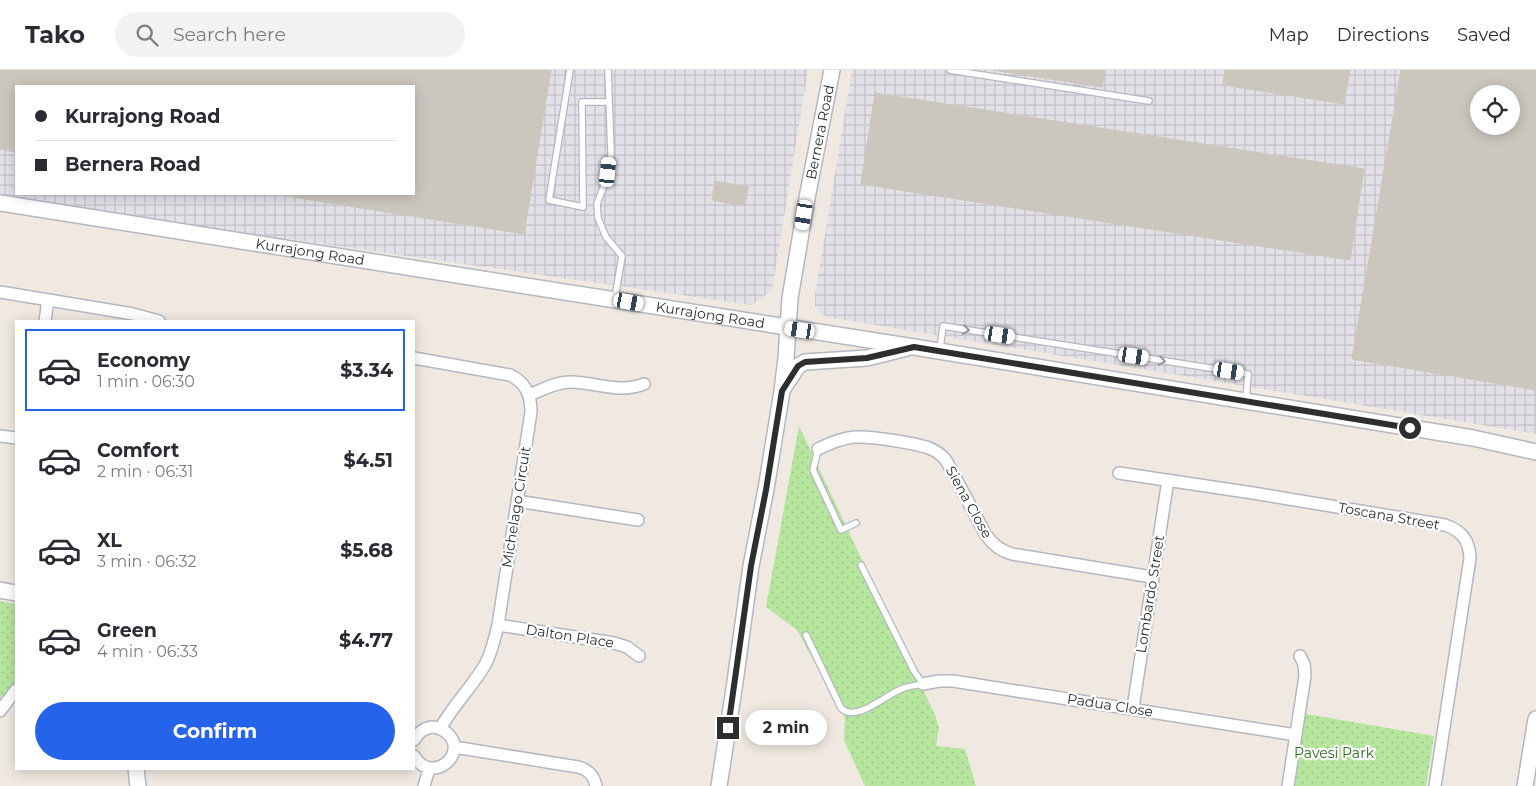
<!DOCTYPE html>
<meta charset="utf-8">
<style>
:root{--surface:#fff;--page:#f2f2f3;--text:#2b2b33;--muted:#7c7c81;--line:#e1e1e2;--accent:#2563eb}
body{margin:0;font-family:Montserrat,sans-serif;background:var(--page);color:var(--text);height:100vh;display:flex;flex-direction:column;font-size:19px;white-space:nowrap}
*{box-sizing:border-box;margin:0}
p{font-size:16px;color:var(--muted)}
.icon{flex:none;width:28px;height:28px;fill:none;stroke:currentColor;stroke-width:2;stroke-linecap:round;stroke-linejoin:round}
.map{position:relative;flex:1;overflow:hidden}
.panel{position:absolute;left:15px;top:250px;width:400px;height:450px;display:flex;flex-direction:column;background:var(--surface);border-radius:0px;box-shadow:0 2px 12px #0003}
.panel>*{flex:none}
.top-card{position:absolute;left:15px;top:15px;width:400px;height:110px;border-radius:0px;box-shadow:0 2px 12px #0003;display:grid;align-content:center;height:110px;padding:0 20px;background:var(--surface)}
.buttons{position:absolute;left:1470px;top:15px;display:grid;gap:10px}
.buttons a{display:grid;place-items:center;width:50px;height:50px;border-radius:50%;background:var(--surface);box-shadow:0 2px 12px #0003;font-size:25px}
.end{position:absolute;width:22px;height:22px;margin:-11px;border:6px solid #2e2e2e;background:#fff;box-shadow:0 0 0 2px #fff}
.from{border-radius:50%}
.bubble{position:absolute;height:35px;border-radius:18px;background:var(--surface);box-shadow:0 2px 12px #0003;font-size:16px;font-weight:700;line-height:35px;text-align:center}
.car{position:absolute;width:15px;height:30px;margin:-15px -8px;border-radius:6px;box-shadow:0 0 4px 1px #0007;background:linear-gradient(#fff 24%,#345 0 40%,#fff 0 76%,#345 0 86%,#fff 0)}
.top-card b{display:flex;align-items:center;gap:18px;height:48px;font-size:19px}
.top-card b+b{border-top:1px solid var(--line)}
.top-card i{width:12px;height:12px;background:var(--text)}
ul{padding:9px 0 0;list-style:none}
li{display:flex;align-items:center;gap:15px;height:82px;margin:0 10px 8px;padding:0 10px;border:2px solid transparent;border-radius:0px}
li div{flex:1}
li b{display:block;font-size:19px}
li em{font-style:normal;font-weight:700}
li.on{border-color:var(--accent)}
li>.icon{width:45px;height:45px;stroke-width:1.5}
.primary-button{display:flex;gap:10px;margin-top:auto;padding:10px 20px}
.primary-button a{flex:1;height:58px;border-radius:30px;background:var(--accent);color:#fff;font-size:20px;font-weight:700;line-height:58px;text-align:center}
header{display:flex;align-items:center;gap:30px;box-sizing:border-box;height:70px;padding:0 25px;background:var(--surface);border-bottom:1px solid var(--line)}
header strong{font-size:24px}
nav{display:flex;gap:28px;margin-inline-start:auto;font-size:18px}
.search{width:350px;height:45px;background:var(--page);display:flex;align-items:center;gap:12px;box-sizing:border-box;padding:0 18px;border-radius:28px;color:var(--muted);font-size:19px}
.map>svg:first-child{display:block}
.industrial{fill:url(#industrial-grid);fill-rule:evenodd}
.grass{fill:url(#grass-dots)}
.building{fill:#cbc7bf;stroke:#cbc5ba;fill-rule:evenodd}
.lines{fill:none;stroke-linecap:round;stroke-linejoin:round}
.lane-casing{stroke:#b4b7c1;stroke-width:8}
.street-casing{stroke:#b4b7c1;stroke-width:14}
.secondary-casing{stroke:#b4b7c1;stroke-width:18}
.lane{stroke:#fff;stroke-width:5.5}
.street{stroke:#fff;stroke-width:11}
.secondary{stroke:#fff;stroke-width:15}
.oneway{stroke:#969696}
.route{stroke:#2e2e2e;stroke-width:6}
.labels{text-anchor:middle;stroke-width:4.5;stroke-linejoin:round;paint-order:stroke}
.street-label{font-size:14px;fill:#2e2e2e;stroke:#fff}
.park-label{font-size:14px;fill:#2c6e1b;stroke:#fff}
</style>
<header>
<strong>Tako</strong>
<div class="search"><svg class="icon" aria-label="search" viewBox="0 0 24 24"><circle cx="10" cy="10" r="6"/><path d="M15 15l6 6"/></svg>Search here</div>
<nav><a>Map</a><a>Directions</a><a>Saved</a></nav>
</header>
<div class="map">
<svg width="1536" height="716" viewBox="0 0 1536 716">
<defs>
<pattern id="industrial-grid" width="8" height="8" patternUnits="userSpaceOnUse" patternTransform="scale(1.25)"><rect width="8" height="8" fill="#e3e1e8"/><path d="M0 4h8M4 0v8" fill="none" stroke="#c3c1c7"/></pattern>
<pattern id="grass-dots" width="8" height="8" patternUnits="userSpaceOnUse" patternTransform="scale(1.25)"><rect width="8" height="8" fill="#b6e59e"/><path d="M2 2h.1M6 6h.1" fill="none" stroke="#9dc588" stroke-width="1.8" stroke-linecap="round"/></pattern>
</defs>
<rect width="100%" height="100%" fill="#efe9e1"/>
<path class="industrial" d="M0 0H808L772 220 752 235 0 128ZM16 16H414V124H16Z
M852 0H1536V364L827 247 820 243 815 236V225ZM1479 24H1511V56H1479Z"/>
<path class="grass" d="M799 356 935 645 939 658 936 676 965 679 976 716H865L844 670 845 648 797 560 766 537Z
M0 531 16 534V612L0 629Z
M1306 644 1434 666 1426 716H1295Z"/>
<path class="building" d="M0 0H551L524 164 274 124H414V16H16V82L0 79Z
M993 0H1103L1105 1 1102 17Z
M1225 0H1350L1344 34 1223 15Z
M1401 0H1536V320L1352 289ZM1479 24H1511V56H1479Z
M875 23 1364 99 1350 190 861 114Z
M715 111 748 117 745 136 712 130Z"/>
<g class="lines">
<g class="lane-casing">
<path id="lane" d="M570 0 549 130 583 137 582 32H609
M608 0 611 83 609 102 597 134 598 148 606 167 622 186 615 228
M950 0 1149 31
M940 279 943 256 1248 304 1246 331
M818 379 813 400 841 460 856 453
M806 565 841 638C856 654 887 623 904 618 910 616 917 615 923 614L914 601 861 495"/>
</g>
<g class="street-casing">
<path id="street" d="M0 222 133 244 159 251
M45 251 48 230
M414 288 510 305C526 313 531 325 531 342L498 555C495 568 492 581 486 593 474 615 453 635 440 659
M529 325C542 320 556 312 570 312 596 312 619 324 644 314
M0 366 16 368
M818 379C830 373 842 368 855 367 871 366 914 373 929 378 936 381 943 385 947 392L986 465C993 475 1001 481 1012 484L1152 507
M1119 403 1253 423 1445 455C1462 461 1469 470 1470 488L1435 716
M517 431 638 450
M498 555 614 573 627 577 639 586
M923 614 939 611H953L1296 665
M1133 638 1168 410
M0 641 16 620
M414 670C418 663 423 658 432 657 438 657 442 659 447 663 470 683 432 716 414 686
M454 677 578 697C589 700 594 706 596 716
M424 716 429 699
M1288 716 1305 606 1304 594 1300 586"/>
</g>
<g class="secondary-casing">
<g id="secondary">
<path id="s1" d="M0 133 914 277 1473 368 1536 382"/>
<path d="M784 317 798 296 805 292 867 288 907 278"/>
<path d="M0 520 16 523"/>
<path d="M136 699 138 716"/>
<path id="s2" d="M719 716 734 619 751 496 766 419 782 321 786 288 790 228 807 128 832 0"/>
<path d="M1525 716 1536 649"/>
</g>
</g>
<use href="#lane" class="lane"/>
<use href="#street" class="street"/>
<use href="#secondary" class="secondary"/>
</g>
<defs><path id="oneway-chevron" d="M-2-3.5L2.5 0L-2 3.5" fill="none" stroke-width="1.6" stroke-linecap="round" stroke-linejoin="round" transform="scale(1.25)"/></defs>
<g class="oneway">
<use href="#oneway-chevron" transform="translate(966 260) rotate(9)"/>
<use href="#oneway-chevron" transform="translate(1162 291) rotate(9)"/>
</g>
<g class="lines">
<path class="route" d="M728 658 751 496 766 420 782 321 798 296 805 292 867 288 914 277 1410 358"/>
</g>
<g class="labels">
<g class="street-label">
<text dy="5" stroke="none"><textPath href="#s2" startOffset="662">Bernera Road</textPath></text>
<text dy="5" stroke="none"><textPath href="#s1" startOffset="314">Kurrajong Road</textPath></text>
<text dy="5" stroke="none"><textPath href="#s1" startOffset="719">Kurrajong Road</textPath></text>
<text transform="translate(969 432) rotate(61)" y="5">Siena Close</text>
<text transform="translate(516 437) rotate(-81)" y="5">Michelago Circuit</text>
<text transform="translate(1389 446) rotate(10)" y="5">Toscana Street</text>
<text transform="translate(1150 524) rotate(-81)" y="5">Lombardo Street</text>
<text transform="translate(570 566) rotate(9)" y="5">Dalton Place</text>
<text transform="translate(1110 635) rotate(9)" y="5">Padua Close</text>
</g>
<g class="park-label">
<text x="1334" y="688">Pavesi Park</text>
</g>
</g>
</svg>
<div class="buttons">
<a><svg class="icon" aria-label="locate" viewBox="0 0 24 24"><circle cx="12" cy="12" r="6"/><path d="M12 2v4M12 18v4M2 12h4M18 12h4"/></svg></a>
</div>
<i class="end from" style="left:1410px;top:358px"></i>
<i class="end" style="left:728px;top:658px"></i>
<div class="bubble" style="left:745px;top:640px;width:82px">2 min</div>
<i class="car" style="left:608px;top:102px;rotate:6deg"></i>
<i class="car" style="left:804px;top:145px;rotate:189deg"></i>
<i class="car" style="left:629px;top:232px;rotate:100deg"></i>
<i class="car" style="left:800px;top:260px;rotate:279deg"></i>
<i class="car" style="left:1000px;top:265px;rotate:99deg"></i>
<i class="car" style="left:1134px;top:286px;rotate:99deg"></i>
<i class="car" style="left:1229px;top:301px;rotate:99deg"></i>
<div class="top-card">
<b><i class="from"></i>Kurrajong Road</b>
<b><i></i>Bernera Road</b>
</div>
<section class="panel">
<ul>
<li class="on"><svg class="icon" aria-label="car" viewBox="0 0 24 24"><path d="M5 17H2v-5l4-1 3-4h7l3 4 3 1v5h-3M9 17h6M6 11h13"/><circle cx="7" cy="17" r="2"/><circle cx="17" cy="17" r="2"/></svg><div><b>Economy</b><p>1 min · 06:30</p></div><em>$3.34</em></li>
<li><svg class="icon" aria-label="car" viewBox="0 0 24 24"><path d="M5 17H2v-5l4-1 3-4h7l3 4 3 1v5h-3M9 17h6M6 11h13"/><circle cx="7" cy="17" r="2"/><circle cx="17" cy="17" r="2"/></svg><div><b>Comfort</b><p>2 min · 06:31</p></div><em>$4.51</em></li>
<li><svg class="icon" aria-label="car" viewBox="0 0 24 24"><path d="M5 17H2v-5l4-1 3-4h7l3 4 3 1v5h-3M9 17h6M6 11h13"/><circle cx="7" cy="17" r="2"/><circle cx="17" cy="17" r="2"/></svg><div><b>XL</b><p>3 min · 06:32</p></div><em>$5.68</em></li>
<li><svg class="icon" aria-label="car" viewBox="0 0 24 24"><path d="M5 17H2v-5l4-1 3-4h7l3 4 3 1v5h-3M9 17h6M6 11h13"/><circle cx="7" cy="17" r="2"/><circle cx="17" cy="17" r="2"/></svg><div><b>Green</b><p>4 min · 06:33</p></div><em>$4.77</em></li>
</ul>
<div class="primary-button"><a>Confirm</a></div>
</section>
</div>
